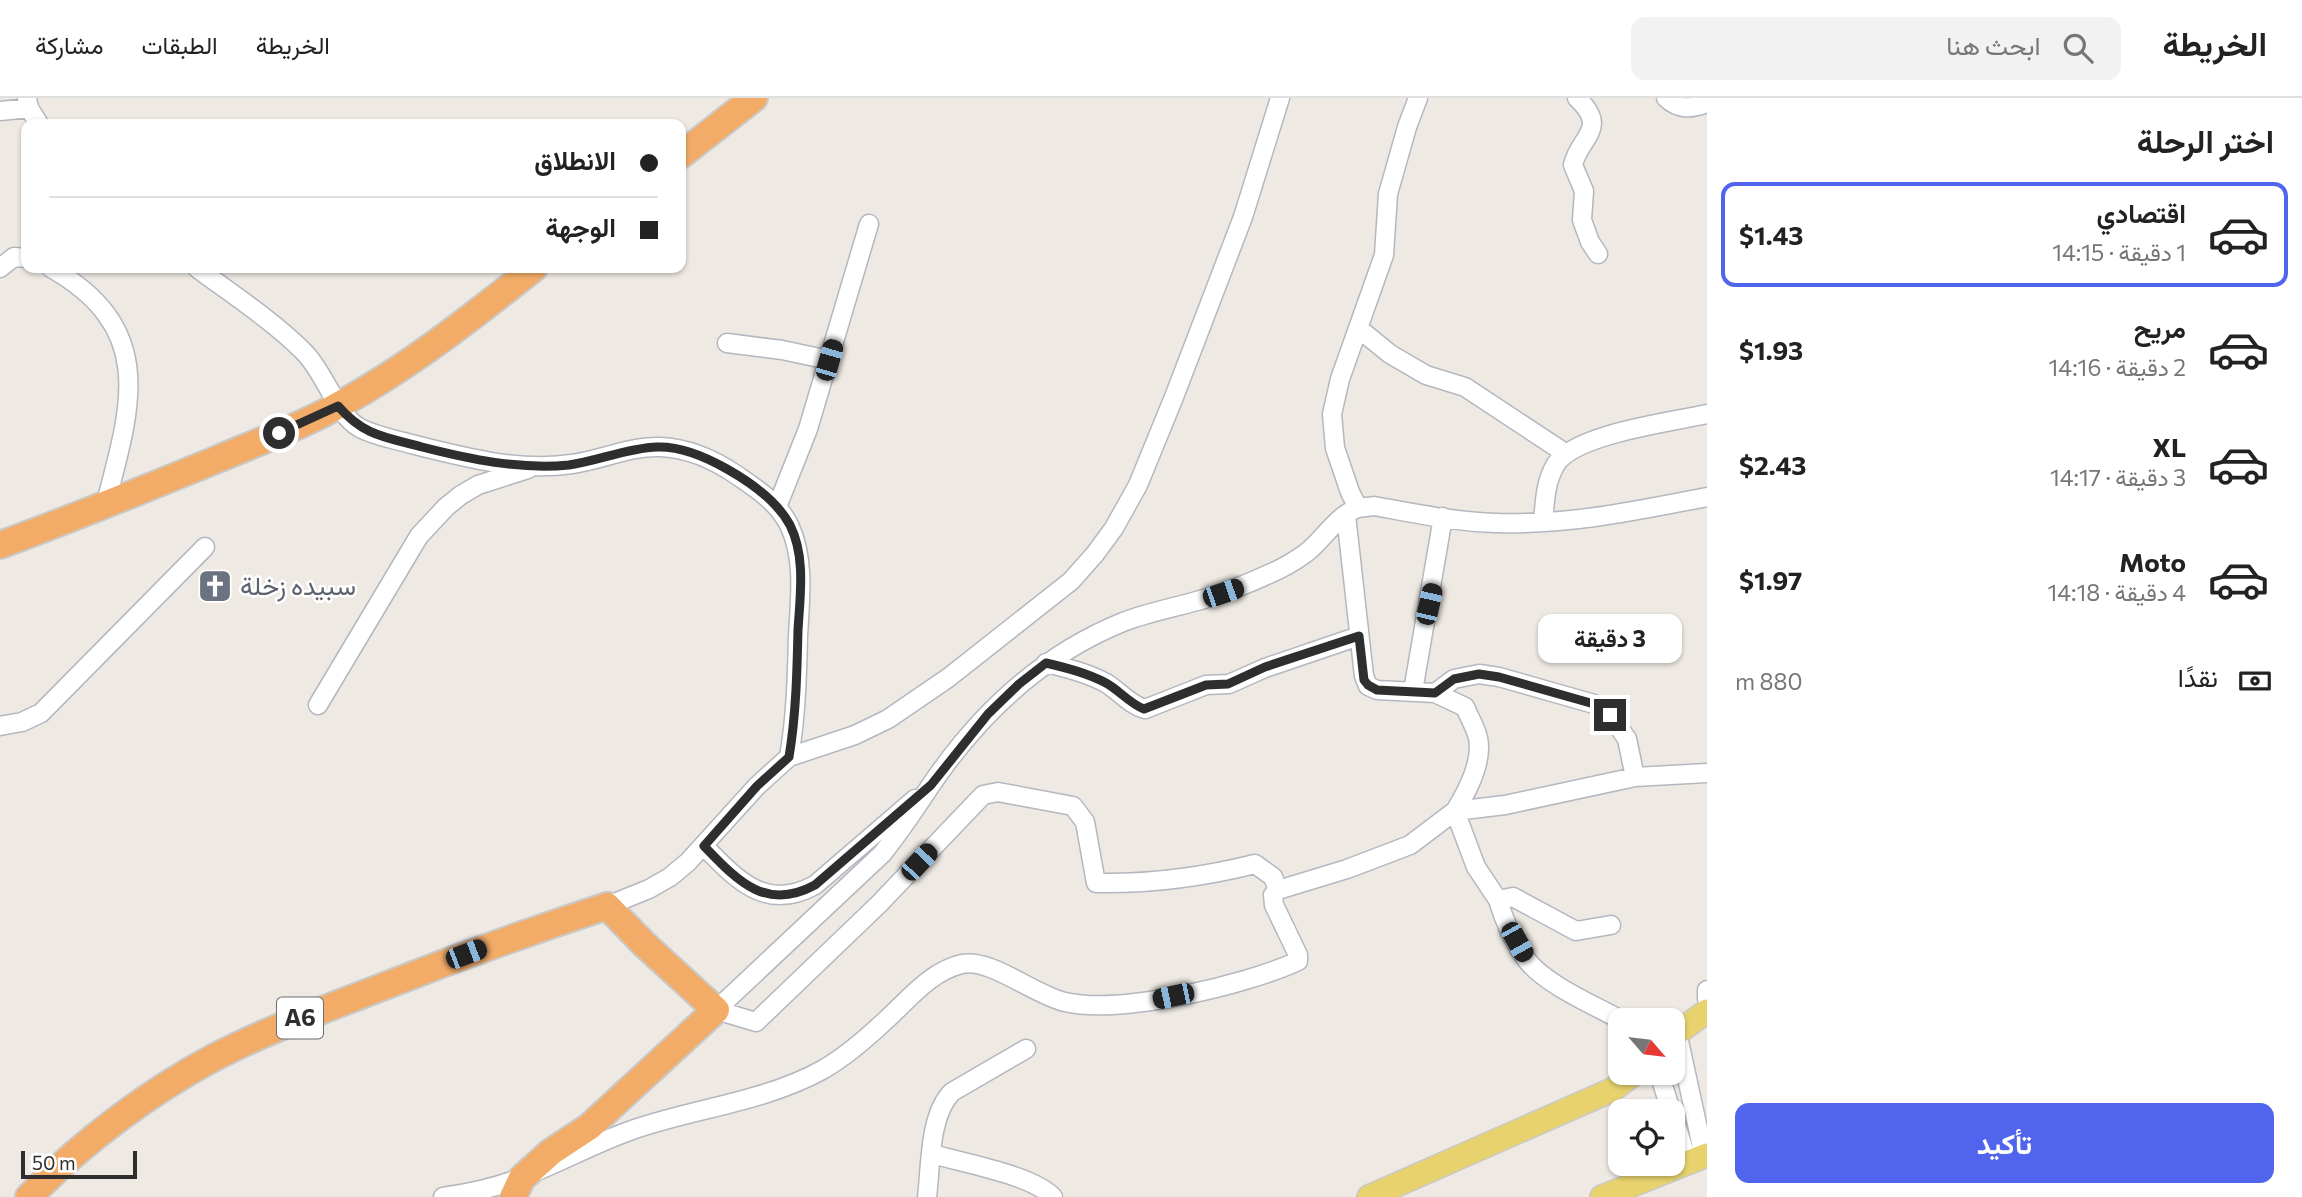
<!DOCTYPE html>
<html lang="ar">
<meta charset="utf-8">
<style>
:root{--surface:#fff;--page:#f2f2f2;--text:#222;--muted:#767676;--line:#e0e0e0;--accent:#5064ed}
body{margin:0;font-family:Commissioner,Vazirmatn,sans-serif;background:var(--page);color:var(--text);direction:rtl;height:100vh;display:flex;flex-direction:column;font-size:26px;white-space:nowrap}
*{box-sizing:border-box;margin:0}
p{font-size:23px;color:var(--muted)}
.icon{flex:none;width:38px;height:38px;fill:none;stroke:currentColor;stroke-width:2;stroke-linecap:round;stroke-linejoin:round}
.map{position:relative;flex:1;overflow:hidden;direction:ltr}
.side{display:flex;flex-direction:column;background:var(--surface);width:595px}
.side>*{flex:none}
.hud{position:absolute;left:21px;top:21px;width:665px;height:154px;border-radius:14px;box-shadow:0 2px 5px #0004;direction:rtl;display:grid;align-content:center;height:154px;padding:0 28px;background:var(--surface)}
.needle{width:46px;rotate:118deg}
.buttons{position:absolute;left:1608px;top:910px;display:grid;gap:14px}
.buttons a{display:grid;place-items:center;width:77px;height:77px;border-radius:14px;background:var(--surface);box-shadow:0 2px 5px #0004;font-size:35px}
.scale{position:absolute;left:21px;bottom:18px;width:116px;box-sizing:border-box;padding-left:7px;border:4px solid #2e2e2e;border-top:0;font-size:19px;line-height:24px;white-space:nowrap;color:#2e2e2e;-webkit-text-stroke:5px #fff;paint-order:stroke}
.end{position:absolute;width:32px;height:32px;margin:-16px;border:9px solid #2e2e2e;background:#fff;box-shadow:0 0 0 4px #fff}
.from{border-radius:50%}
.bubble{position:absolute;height:49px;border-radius:14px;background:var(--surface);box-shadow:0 2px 5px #0004;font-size:23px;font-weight:700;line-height:49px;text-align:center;direction:rtl}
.car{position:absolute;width:21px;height:42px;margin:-21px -10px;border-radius:9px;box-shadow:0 0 5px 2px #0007;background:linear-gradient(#222 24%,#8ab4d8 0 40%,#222 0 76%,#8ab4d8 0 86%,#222 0)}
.hud b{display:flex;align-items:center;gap:24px;height:66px;font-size:26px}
.hud b+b{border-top:2px solid var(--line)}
.hud i{width:18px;height:18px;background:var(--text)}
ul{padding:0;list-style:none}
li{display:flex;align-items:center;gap:21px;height:105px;margin:0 14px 10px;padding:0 14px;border:4px solid transparent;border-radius:14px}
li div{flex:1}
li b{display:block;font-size:26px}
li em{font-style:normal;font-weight:700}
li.on{border-color:var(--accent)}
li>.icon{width:63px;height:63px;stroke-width:1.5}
h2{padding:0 28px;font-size:32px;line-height:84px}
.pay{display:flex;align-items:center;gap:18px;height:77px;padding:0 28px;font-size:26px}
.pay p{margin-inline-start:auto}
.cta{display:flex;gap:14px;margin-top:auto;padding:14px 28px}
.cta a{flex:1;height:80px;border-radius:14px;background:var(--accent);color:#fff;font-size:28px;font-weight:700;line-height:80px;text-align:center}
header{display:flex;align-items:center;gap:42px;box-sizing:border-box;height:98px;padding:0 35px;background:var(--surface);border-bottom:2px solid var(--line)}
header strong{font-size:33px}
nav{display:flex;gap:38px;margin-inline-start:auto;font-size:24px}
.search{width:490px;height:63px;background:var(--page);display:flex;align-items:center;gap:18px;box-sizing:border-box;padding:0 24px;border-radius:14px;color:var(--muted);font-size:26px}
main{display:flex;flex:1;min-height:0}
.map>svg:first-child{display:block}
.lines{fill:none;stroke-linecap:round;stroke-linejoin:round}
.minor-casing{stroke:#b5b7c0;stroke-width:21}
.major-casing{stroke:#c9c9c9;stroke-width:26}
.highway-casing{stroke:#c9c9c9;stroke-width:30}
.minor{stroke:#fff;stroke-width:18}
.major{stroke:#e7d26e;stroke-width:23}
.highway{stroke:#f2ac68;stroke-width:26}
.route{stroke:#2e2e2e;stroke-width:9}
.labels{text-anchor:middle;stroke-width:5;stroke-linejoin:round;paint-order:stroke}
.shield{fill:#fff;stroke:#6d6d6d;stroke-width:2}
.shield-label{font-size:24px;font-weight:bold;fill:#2e2e2e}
.worship-label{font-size:26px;fill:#5b616d;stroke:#fff;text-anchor:start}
</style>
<header>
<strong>الخريطة</strong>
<div class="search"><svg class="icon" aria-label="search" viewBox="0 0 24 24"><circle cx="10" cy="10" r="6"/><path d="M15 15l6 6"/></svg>ابحث هنا</div>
<nav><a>الخريطة</a><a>الطبقات</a><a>مشاركة</a></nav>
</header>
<main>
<section class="side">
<h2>اختر الرحلة</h2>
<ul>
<li class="on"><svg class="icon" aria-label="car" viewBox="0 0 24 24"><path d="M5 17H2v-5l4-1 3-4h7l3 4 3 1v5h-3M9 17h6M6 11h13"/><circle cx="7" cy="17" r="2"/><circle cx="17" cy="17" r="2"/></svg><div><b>اقتصادي</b><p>1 دقيقة · 14:15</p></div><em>$1.43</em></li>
<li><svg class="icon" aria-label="car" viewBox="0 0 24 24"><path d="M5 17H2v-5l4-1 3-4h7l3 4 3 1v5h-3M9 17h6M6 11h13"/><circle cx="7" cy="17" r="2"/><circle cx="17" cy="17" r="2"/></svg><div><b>مريح</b><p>2 دقيقة · 14:16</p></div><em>$1.93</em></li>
<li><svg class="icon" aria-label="car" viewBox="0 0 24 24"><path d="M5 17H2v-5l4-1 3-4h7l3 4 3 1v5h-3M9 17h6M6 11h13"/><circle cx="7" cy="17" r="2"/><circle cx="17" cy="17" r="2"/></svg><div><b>XL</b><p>3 دقيقة · 14:17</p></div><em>$2.43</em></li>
<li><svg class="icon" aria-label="car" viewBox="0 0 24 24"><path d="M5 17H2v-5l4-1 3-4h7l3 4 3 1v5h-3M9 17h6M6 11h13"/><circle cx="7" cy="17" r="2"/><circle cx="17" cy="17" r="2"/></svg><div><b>Moto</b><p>4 دقيقة · 14:18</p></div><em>$1.97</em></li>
</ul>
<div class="pay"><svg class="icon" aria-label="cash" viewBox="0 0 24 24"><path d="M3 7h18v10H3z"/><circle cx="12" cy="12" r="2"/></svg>نقدًا<p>880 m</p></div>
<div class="cta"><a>تأكيد</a></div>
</section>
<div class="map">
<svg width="1707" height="1099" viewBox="0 0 1707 1099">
<rect width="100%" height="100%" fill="#eee9e2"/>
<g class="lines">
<g class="minor-casing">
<path id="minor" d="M27 0 29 10 39 26
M1577 0C1610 31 1579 39 1573 67L1584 93 1582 122 1590 144 1598 156
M1666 0C1679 12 1691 11 1707 5
M0 13 29 10
M0 170 14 159 26 160
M51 170C158 231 131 309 105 408
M197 170C233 197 272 222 304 254 326 276 336 317 360 330 375 338 394 341 411 346 463 359 518 374 572 366 601 362 630 348 660 349 687 350 715 362 738 378 757 391 780 406 790 429 805 462 800 502 798 538 797 579 796 619 789 659
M1358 230 1390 256 1426 277 1465 289 1565 355
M727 245 782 252 829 262
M777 409 808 331 869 126
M1358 410 1350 394 1335 350 1332 316 1340 281 1384 157 1388 96 1407 29 1418 0
M1346 417 1364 578 1368 588 1377 592 1435 595 1454 581 1479 576 1499 579 1594 606 1610 617 1627 641 1635 679
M1543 424C1545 403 1545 384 1556 366 1575 336 1671 324 1707 316
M1046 565C1067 570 1087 575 1106 585 1119 593 1130 607 1145 611L1206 587 1229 586 1265 570 1359 538
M1413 593 1443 419
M1435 595 1465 609C1469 619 1476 630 1478 640 1483 663 1467 694 1455 713L1476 769 1498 802 1513 799 1576 833 1611 827
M318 607 419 438 446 409 461 397 478 387 528 371
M0 628 22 624 41 615 205 449
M704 748C737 782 766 814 815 787L915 701
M1498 802C1504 822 1513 843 1526 861 1544 886 1594 907 1621 922
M607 808 649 791 670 779 688 764 757 688 789 659 855 637 888 621 948 580 1071 483 1095 456 1114 430 1138 387 1174 299 1243 119 1280 0
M1707 892V901
M716 912 882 756C900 734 915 711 931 687 979 616 1042 557 1123 524 1149 514 1177 509 1204 501 1226 494 1248 486 1269 476 1281 471 1295 463 1306 455 1323 442 1337 417 1358 410 1363 409 1369 409 1374 408 1414 415 1455 424 1496 425 1571 427 1634 413 1707 399
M716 912 756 924 879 806 983 697 998 694 1073 708 1085 724 1096 785C1150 786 1203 779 1255 766L1273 779 1278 792
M1677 934 1704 1058
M1659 975 1671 1013
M1673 1018 1688 1064
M932 1056C964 1065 1032 1077 1053 1099
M443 1099C470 1095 499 1089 525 1078 561 1064 595 1045 632 1032 695 1010 765 1004 824 971 846 958 867 940 886 922 909 901 931 873 962 866 991 860 1034 897 1065 904 1120 917 1246 887 1298 863V857L1274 807 1273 797 1278 792 1347 771 1410 747 1455 713 1505 707 1635 679 1707 675
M927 1099C931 1067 929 1017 952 994L1026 951"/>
</g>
<g class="major-casing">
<path id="major" d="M1673 938 1707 913
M1369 1099 1612 992 1635 975
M1602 1099 1707 1057"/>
</g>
<g class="highway-casing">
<path id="highway" d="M681 57 754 0
M0 447C73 420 145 391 218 361 258 344 300 329 339 307 409 269 472 219 534 170
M29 1099C81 1045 149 994 215 959 269 931 326 911 382 889 456 860 531 833 607 808L644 846 716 912 589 1029 551 1054 522 1080 513 1099"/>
</g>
<use href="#minor" class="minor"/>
<use href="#major" class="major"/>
<use href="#highway" class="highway"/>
</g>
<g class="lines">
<path class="route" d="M279 335 338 308C364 338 385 339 422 349 469 361 520 372 569 367 598 363 627 350 657 349 682 348 706 359 727 371 750 384 777 403 790 427 806 459 800 498 798 532 797 575 796 617 789 659L757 688 704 748C737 782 765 814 815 787L931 687 988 616 1019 586 1046 565C1067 570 1087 575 1106 585 1119 592 1130 606 1144 611L1206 587 1228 586 1265 569 1359 538 1364 582 1368 587 1377 592 1435 595 1454 581 1479 576 1499 579 1594 606 1610 617"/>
</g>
<defs>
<g id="church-square" transform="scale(1.75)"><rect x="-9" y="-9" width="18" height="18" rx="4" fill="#6b7280" stroke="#fff"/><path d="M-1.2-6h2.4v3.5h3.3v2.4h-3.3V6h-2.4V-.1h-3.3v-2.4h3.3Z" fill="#fff"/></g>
</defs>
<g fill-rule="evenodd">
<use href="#church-square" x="215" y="488"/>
</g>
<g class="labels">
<rect class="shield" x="277" y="899.5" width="46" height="41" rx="5"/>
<g class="shield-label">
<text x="300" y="928">A6</text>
</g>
<g class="worship-label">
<text x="240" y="497">سبيده زخلة</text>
</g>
</g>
</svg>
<div class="buttons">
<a><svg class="needle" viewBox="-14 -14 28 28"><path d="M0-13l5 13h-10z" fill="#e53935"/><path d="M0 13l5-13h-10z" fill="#767676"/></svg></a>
<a><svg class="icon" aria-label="locate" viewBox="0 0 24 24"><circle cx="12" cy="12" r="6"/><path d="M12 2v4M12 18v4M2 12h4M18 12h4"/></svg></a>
</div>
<div class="scale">50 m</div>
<i class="end from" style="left:279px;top:335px"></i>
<i class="end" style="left:1610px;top:617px"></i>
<div class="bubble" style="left:1538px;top:516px;width:144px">3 دقيقة</div>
<i class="car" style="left:829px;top:262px;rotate:16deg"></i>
<i class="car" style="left:1223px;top:495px;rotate:71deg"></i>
<i class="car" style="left:1429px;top:506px;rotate:13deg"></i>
<i class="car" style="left:919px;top:764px;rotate:43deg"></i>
<i class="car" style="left:1517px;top:844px;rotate:151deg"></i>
<i class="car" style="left:466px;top:856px;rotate:69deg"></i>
<i class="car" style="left:1173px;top:898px;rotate:258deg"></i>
<div class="hud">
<b><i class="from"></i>الانطلاق</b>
<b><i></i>الوجهة</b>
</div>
</div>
</main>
